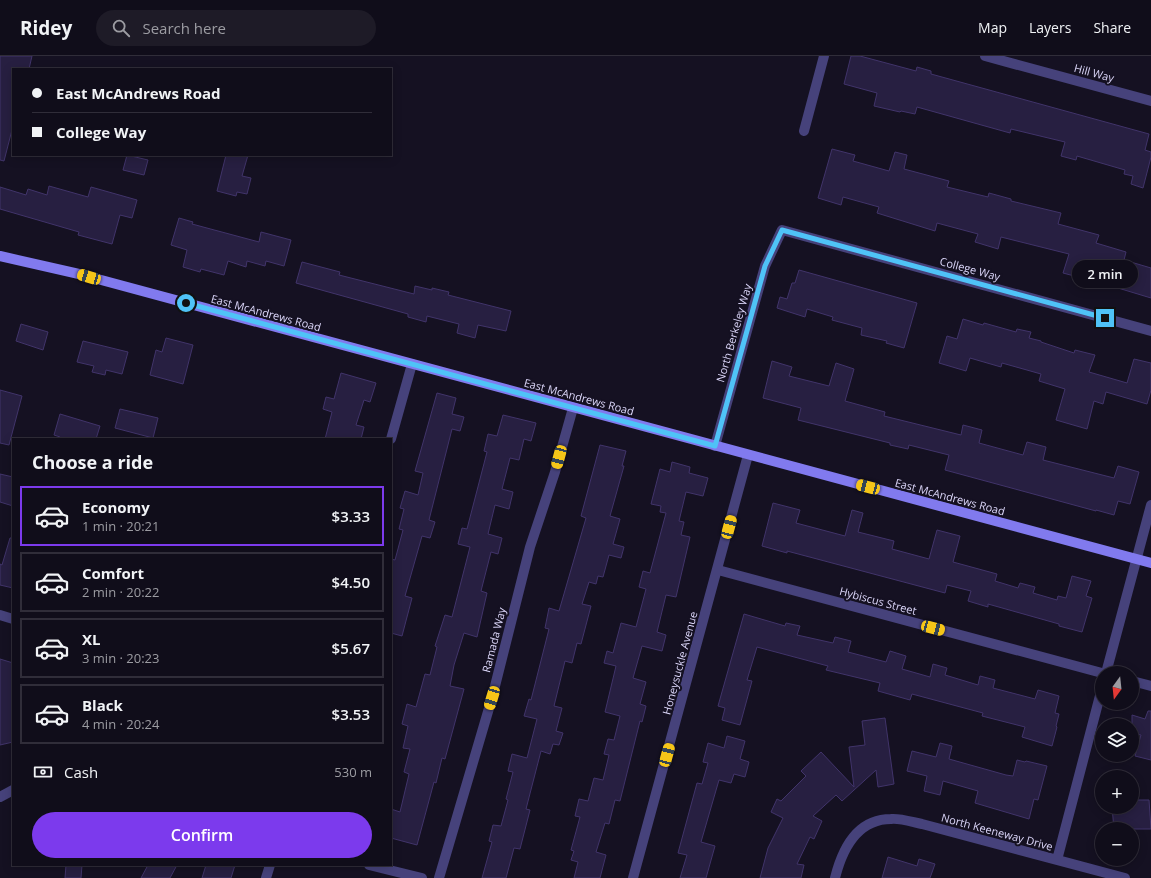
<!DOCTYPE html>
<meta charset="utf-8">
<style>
:root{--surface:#100d1a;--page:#1e1b27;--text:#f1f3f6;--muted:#9c9ca2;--line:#302d39;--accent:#7c3aed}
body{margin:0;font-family:"Open Sans",sans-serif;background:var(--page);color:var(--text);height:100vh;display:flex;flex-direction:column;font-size:15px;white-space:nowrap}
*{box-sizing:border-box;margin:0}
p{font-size:13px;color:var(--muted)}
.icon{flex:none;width:22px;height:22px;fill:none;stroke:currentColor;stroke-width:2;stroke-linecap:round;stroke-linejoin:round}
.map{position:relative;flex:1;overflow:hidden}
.drawer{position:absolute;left:12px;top:382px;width:380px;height:428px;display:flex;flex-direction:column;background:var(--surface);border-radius:0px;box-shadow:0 2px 10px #0003,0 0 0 1px var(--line)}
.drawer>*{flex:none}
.hud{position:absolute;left:12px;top:12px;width:380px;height:88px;border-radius:0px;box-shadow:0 2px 10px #0003,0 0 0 1px var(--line);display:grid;align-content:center;height:88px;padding:0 20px;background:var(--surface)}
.needle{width:26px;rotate:195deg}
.buttons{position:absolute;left:1095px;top:610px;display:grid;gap:8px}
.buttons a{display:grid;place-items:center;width:44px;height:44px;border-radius:50%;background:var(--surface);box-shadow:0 2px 10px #0003,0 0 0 1px var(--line);font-size:20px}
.end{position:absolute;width:18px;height:18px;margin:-9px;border:5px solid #4fc3f7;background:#111;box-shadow:0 0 0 2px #111}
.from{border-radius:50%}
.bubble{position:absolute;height:28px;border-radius:14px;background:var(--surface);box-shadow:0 2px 10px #0003,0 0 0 1px var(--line);font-size:13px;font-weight:600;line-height:28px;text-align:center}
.car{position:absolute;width:12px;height:24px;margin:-12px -6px;border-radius:5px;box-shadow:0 0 3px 1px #0007;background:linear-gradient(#f5c518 24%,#345 0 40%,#f5c518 0 76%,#345 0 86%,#f5c518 0)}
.hud b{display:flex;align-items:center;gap:14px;height:38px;font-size:15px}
.hud b+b{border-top:1px solid var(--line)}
.hud i{width:10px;height:10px;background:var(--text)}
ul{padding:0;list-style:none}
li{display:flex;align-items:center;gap:12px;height:60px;margin:0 8px 6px;padding:0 12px;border:2px solid var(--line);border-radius:0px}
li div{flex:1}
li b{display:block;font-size:15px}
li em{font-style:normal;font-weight:600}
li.selected{border-color:var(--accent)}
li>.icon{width:36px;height:36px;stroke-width:1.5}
h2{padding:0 20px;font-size:18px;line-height:48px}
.pay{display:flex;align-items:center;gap:10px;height:44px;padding:0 20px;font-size:15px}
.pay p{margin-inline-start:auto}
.cta{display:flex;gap:8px;margin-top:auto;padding:8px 20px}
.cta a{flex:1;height:46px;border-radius:24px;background:var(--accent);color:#fff;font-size:16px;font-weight:600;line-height:46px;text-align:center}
header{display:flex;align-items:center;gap:24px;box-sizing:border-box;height:56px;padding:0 20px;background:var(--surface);border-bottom:1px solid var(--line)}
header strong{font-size:19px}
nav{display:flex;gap:22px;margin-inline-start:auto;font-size:14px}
.search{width:280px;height:36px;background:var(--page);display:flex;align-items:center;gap:10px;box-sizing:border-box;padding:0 14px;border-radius:22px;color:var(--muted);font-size:15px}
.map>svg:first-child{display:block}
.building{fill:#271f41;stroke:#41346a}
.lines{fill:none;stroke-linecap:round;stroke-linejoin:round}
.street{stroke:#46427b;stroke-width:10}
.secondary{stroke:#817aee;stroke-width:10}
.route{stroke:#4fc3f7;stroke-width:5}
.labels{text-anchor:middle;stroke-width:4;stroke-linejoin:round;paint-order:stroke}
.street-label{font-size:11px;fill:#dcd7fa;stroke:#151122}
</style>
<header>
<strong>Ridey</strong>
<div class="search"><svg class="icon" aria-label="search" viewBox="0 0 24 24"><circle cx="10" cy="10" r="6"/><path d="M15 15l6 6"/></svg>Search here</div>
<nav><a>Map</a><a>Layers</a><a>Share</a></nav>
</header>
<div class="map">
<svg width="1151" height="822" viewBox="0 0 1151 822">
<rect width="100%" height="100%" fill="#151122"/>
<path class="building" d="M0 0H32L29 13H13V70L4 105 0 104Z
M851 0H860L916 15 917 11 931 15V18L1149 78 1145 94 1151 96V101L1143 132 1131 128 1133 120 1124 118 1125 114 1077 100 1076 104 1061 100 1065 86 1011 73 1010 77 917 51 915 58 901 55 900 56 874 50 877 37 844 28Z
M832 93 855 99 853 105 889 115 895 96 907 99 904 113 949 125 947 131 988 141 989 137 1011 143V145L1061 157 1058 168 1099 179 1096 187 1126 196 1124 204 1151 212V242L1108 229 1110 223 1080 214 1078 221 1063 217 1069 198 1001 181 998 193 975 186 978 178 937 167 935 175 877 157 879 151 843 141 841 149 818 142Z
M127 99 148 104 144 119 123 114Z
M226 99H248L242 120 251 122 247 138 237 136 236 140 217 135Z
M49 130 88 141 91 131 137 144 132 162 120 159 112 188 78 179 79 176 0 153V131L26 139 28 133 47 139Z
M179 162 193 166 192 168 259 186 261 176 291 184 284 210 266 205 265 210 247 205 246 211 228 205 224 219 201 213 200 216 183 211 187 194 171 189Z
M302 206 340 216 339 219 414 238 415 230 432 234V232L449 236 448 239 511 255 506 275 478 269 475 282 457 277 459 268 427 260 426 266 408 261V258L296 227Z
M799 214 917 247 904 292 886 287 887 285 861 279 862 272 832 264 833 261 807 253 805 261 777 252 780 241 787 243 792 227H795Z
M963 263 983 269 984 267 1016 276 1017 273 1031 276 1029 282 1041 285V286L1074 297 1075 294 1095 299 1089 316 1127 327 1134 303 1151 307V334L1147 348 1106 336 1103 348 1094 345 1087 373 1056 364 1065 333 1039 325 1041 318 1002 307 1001 311 970 302 966 315 939 307 947 280 957 283Z
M21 268 48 276 43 294 16 285Z
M166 282 193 289 183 328 150 319 156 294 162 296Z
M83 285 128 296 122 318 106 314 105 319 92 316 94 310 77 306Z
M772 305 792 311 789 320 829 330 836 307 854 313 845 345 885 356 884 360 961 379 963 369 982 374 979 387 1023 399 1027 386 1046 391 1043 404 1114 422 1118 410 1139 416 1130 448 1118 445 1114 459 1096 454V455L945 414 949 399 909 389 908 393 890 389V387L798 364 801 352 763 342Z
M341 317 376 327 370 346 364 344 356 369 364 371 361 383H325L332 356 323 353 326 341 334 343Z
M0 334 22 340 9 389 0 387Z
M437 337 456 342 452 358 464 361 460 375 452 373 429 464 435 466 430 482 422 480 405 540 412 542 402 580 391 577V503L395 504 403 474 399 473 404 453 400 452 405 435 418 439 423 417 415 415Z
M120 353 158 362 153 382 115 372Z
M60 358 100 370 96 383H60V381L54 379Z
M503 359 536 367 531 385 524 383 519 404 510 402 502 433 513 436 509 453 495 449 488 478 502 482 498 498 491 496 481 535 487 537 477 581 464 577 454 609 450 630 464 633 445 703 442 702 436 727 434 726 417 789 391 782V753L400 756 409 718 404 716 410 693 403 692 408 670 402 668 407 648 416 651 425 618 430 619 437 591 435 590 445 559 452 561 470 491 458 488 462 472 467 473 487 396 484 395 488 378 497 380Z
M600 389 626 395 622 410H624L610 460 620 463 613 488 624 491 621 502 609 499 603 521 598 520 596 528 589 526 582 548 591 550 581 588 577 587 572 607 565 605 554 650 562 652 556 675 563 677 559 689 553 688 550 698 541 695 526 753 530 754 520 793 514 792 506 822H482L492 786 489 785 493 769 501 770 508 744 506 743 513 716 508 715 512 698 527 702 537 663 524 660 529 643 531 644 549 573 545 572 549 552 559 555 586 462 581 460Z
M672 406 690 411 689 417 708 422 703 440 686 436 679 465 684 466 681 479 690 481 676 541 666 539 657 576 666 579 662 595 642 590 633 622 646 626 640 648 646 650 642 666 640 665 620 745 615 744 609 768 605 767 596 796 606 799 600 822H574L578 806 571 804 574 795 571 794 580 761 575 760 579 743 588 745 594 722 603 724 609 699 604 698 608 683 614 684 620 660 605 656 616 610 604 607 607 595 613 597 621 567 636 571 646 533 639 531 643 515 650 517 666 457 660 456 661 450 651 448 660 413 670 416Z
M0 418 13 421V450L0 446Z
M773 447 800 454 796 467 845 480 852 454 863 457 858 476 894 485 892 493 929 503 937 474 960 480 953 506 997 518 995 525 1018 532 1020 527 1035 531 1033 537 1057 544 1058 540 1066 542 1072 520 1091 525 1086 540 1092 542 1082 576 1059 570V568L988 548V551L968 545 971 535 947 529 945 537 787 495V497L762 490Z
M10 482H13V532L0 529V508L2 509Z
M744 558 785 570 786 567 800 570 797 579 833 587 835 581 851 585 848 596 886 606 890 595 906 600 902 613 930 621 933 608 947 612 945 619 978 629 980 620 995 624 993 632 1035 643 1038 634 1059 640 1055 657 1059 658 1056 670 1057 671 1052 690 1022 681 1025 671 982 660 983 657 912 638 910 644 878 635 880 627 826 614 828 610 757 591 747 624 752 625 740 669 722 664 725 652 718 650Z
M0 603 13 607V686L0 689Z
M1148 655H1151V704L1135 700 1141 679 1132 677V659L1145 663Z
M885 662 894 728 878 731 876 714 842 745 836 739 813 760 822 765 814 783 810 781 797 808 804 809 801 822H760L768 792 783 762 771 756 777 743 781 745 806 720 801 715 821 696 854 731 849 691 865 689 862 665Z
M727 680 745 685 740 703 749 706 745 721 734 718 731 727 719 724 701 786 715 790 706 822H680L687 799 678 797 697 727 702 728 708 707 703 706 708 687 724 692Z
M940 687 952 690 949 703 1006 719 1013 720 1017 704 1025 706 1026 705 1047 710 1038 744 1034 743 1029 763 975 747 978 735 943 725 940 739 924 735 927 720 907 715 912 695 936 701Z
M1132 744H1149L1151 773H1114L1112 751H1132Z
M888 801 917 810 919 803 935 808 930 822H882Z
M66 809H82L81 822H65Z
M148 809H177L170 822H141Z
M206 809H235L231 822H202Z"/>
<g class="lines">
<path class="street" d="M985 0 1151 45
M804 75 824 0
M391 383 412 308
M715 390 765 210 782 174 1151 275
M718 514 1102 617
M0 559 13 563
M1106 617 1151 449
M1132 625 1151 630
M0 741 13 734
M1057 804 1102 632
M369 809 422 822
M266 822 270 809
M439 822 492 642 530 491 555 416 573 352
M633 822 748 399
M835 822C842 794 857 763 891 763 900 762 912 766 922 768L1125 822"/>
<path class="secondary" d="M0 200 79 218 1151 507"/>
</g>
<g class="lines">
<path class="route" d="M186 247 715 390 765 210 782 174 1105 262"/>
</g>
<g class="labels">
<g class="street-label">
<text transform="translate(1094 17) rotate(15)" y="4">Hill Way</text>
<text transform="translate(970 213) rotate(15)" y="4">College Way</text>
<text transform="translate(266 257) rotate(15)" y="4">East McAndrews Road</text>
<text transform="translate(734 277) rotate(-74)" y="4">North Berkeley Way</text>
<text transform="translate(579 341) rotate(15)" y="4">East McAndrews Road</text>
<text transform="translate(950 441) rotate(15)" y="4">East McAndrews Road</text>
<text transform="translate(878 545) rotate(15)" y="4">Hybiscus Street</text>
<text transform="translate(494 584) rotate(-76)" y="4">Ramada Way</text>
<text transform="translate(680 607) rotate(-75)" y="4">Honeysuckle Avenue</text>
<text transform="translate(997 776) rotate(15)" y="4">North Keeneway Drive</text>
</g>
</g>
</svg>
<div class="buttons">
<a><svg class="needle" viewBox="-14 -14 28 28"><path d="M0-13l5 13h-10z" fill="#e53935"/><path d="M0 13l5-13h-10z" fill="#9c9ca2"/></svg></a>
<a><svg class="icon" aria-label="layers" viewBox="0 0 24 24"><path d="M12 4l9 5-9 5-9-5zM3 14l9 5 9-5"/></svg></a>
<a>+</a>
<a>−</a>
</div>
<i class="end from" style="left:186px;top:247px"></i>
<i class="end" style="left:1105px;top:262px"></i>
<div class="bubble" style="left:1072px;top:204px;width:66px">2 min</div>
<i class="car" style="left:89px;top:221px;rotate:286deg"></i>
<i class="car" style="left:559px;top:401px;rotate:195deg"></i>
<i class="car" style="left:868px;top:431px;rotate:285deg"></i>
<i class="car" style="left:729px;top:471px;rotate:15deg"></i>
<i class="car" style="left:933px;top:572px;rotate:105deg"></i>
<i class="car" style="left:492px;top:642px;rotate:197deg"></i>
<i class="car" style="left:667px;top:699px;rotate:15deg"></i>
<div class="hud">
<b><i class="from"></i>East McAndrews Road</b>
<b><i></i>College Way</b>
</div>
<section class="drawer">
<h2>Choose a ride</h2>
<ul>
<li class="selected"><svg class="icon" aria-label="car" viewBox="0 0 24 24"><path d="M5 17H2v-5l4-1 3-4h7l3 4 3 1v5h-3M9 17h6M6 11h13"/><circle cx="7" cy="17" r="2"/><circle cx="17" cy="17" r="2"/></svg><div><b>Economy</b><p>1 min · 20:21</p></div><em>$3.33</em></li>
<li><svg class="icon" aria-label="car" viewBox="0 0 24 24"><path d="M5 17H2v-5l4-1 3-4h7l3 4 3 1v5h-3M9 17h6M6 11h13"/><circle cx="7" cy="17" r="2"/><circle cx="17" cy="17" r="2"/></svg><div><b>Comfort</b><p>2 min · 20:22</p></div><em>$4.50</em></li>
<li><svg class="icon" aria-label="car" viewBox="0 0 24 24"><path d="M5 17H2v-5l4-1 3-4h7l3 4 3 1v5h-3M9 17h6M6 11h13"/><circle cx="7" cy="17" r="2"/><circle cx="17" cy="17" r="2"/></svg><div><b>XL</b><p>3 min · 20:23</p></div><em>$5.67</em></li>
<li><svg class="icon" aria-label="car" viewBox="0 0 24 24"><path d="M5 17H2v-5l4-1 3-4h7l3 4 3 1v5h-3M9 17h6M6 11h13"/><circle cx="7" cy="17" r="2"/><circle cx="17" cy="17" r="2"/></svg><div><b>Black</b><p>4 min · 20:24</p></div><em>$3.53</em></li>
</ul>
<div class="pay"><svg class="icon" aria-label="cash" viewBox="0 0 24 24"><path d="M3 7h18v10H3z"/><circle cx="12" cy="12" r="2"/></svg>Cash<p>530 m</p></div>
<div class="cta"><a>Confirm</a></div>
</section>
</div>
